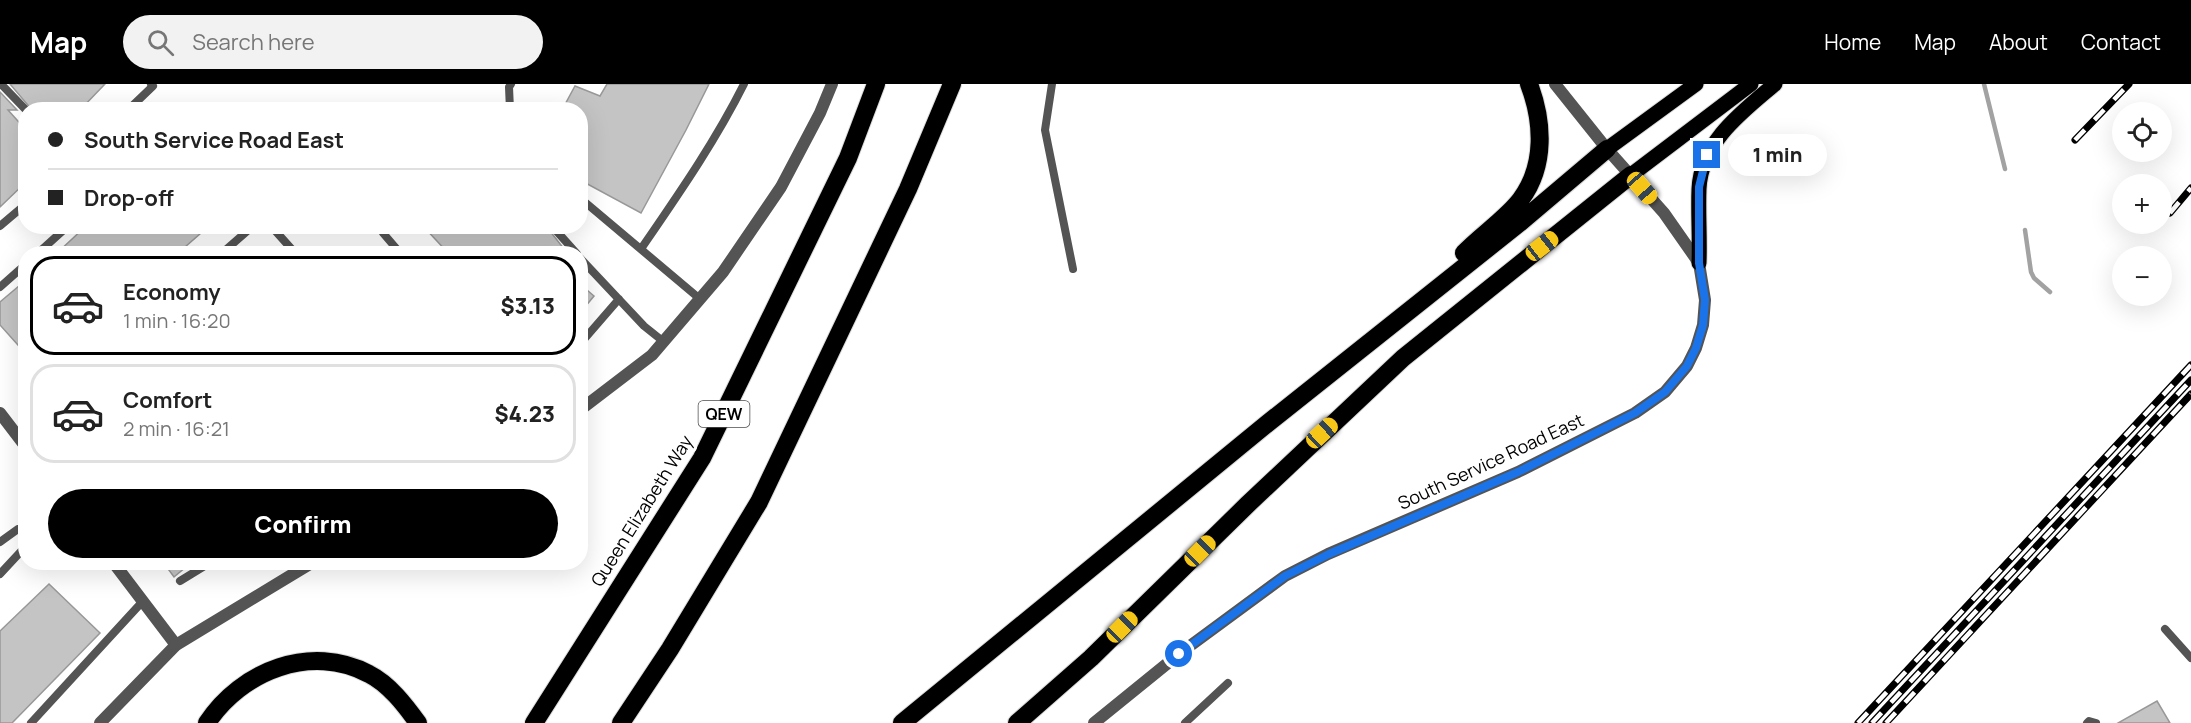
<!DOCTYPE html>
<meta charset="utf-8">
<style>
:root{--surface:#fff;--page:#f2f2f2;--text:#222;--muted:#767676;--line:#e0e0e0;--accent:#000}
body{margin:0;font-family:Manrope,sans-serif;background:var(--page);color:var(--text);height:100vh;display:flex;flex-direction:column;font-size:22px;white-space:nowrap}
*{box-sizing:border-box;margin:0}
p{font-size:20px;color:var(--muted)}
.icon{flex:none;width:33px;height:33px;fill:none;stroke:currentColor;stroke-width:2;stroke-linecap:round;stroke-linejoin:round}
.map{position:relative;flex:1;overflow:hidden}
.drawer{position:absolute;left:18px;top:162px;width:570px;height:324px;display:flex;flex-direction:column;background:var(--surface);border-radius:24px;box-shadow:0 6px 24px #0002}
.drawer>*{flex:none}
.banner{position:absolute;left:18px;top:18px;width:570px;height:132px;border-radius:24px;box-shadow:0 6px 24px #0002;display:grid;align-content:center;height:132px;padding:0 30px;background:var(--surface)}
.fabs{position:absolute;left:2112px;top:18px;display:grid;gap:12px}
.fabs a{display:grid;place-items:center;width:60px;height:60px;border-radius:50%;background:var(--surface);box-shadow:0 6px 24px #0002;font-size:30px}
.end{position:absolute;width:27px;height:27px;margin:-14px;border:8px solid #1a73e8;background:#fff;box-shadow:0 0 0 3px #fff}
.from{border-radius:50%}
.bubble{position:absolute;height:42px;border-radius:21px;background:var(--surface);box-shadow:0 6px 24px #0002;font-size:20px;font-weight:800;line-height:42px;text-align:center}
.car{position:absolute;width:18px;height:36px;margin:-18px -9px;border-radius:8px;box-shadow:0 0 4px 2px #0007;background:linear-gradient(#f5c518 24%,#345 0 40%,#f5c518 0 76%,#345 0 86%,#f5c518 0)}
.banner b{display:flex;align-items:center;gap:21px;height:57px;font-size:22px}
.banner b+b{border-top:2px solid var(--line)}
.banner i{width:15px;height:15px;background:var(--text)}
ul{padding:10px 0 0;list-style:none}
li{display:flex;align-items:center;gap:18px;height:99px;margin:0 12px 9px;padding:0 18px;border:3px solid var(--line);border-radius:24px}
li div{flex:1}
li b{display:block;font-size:22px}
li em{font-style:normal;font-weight:800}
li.active{border-color:var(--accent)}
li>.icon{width:54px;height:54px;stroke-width:1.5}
.cta{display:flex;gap:12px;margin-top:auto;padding:12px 30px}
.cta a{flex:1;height:69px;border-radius:36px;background:var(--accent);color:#fff;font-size:24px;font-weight:800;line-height:69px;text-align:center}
header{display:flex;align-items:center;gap:36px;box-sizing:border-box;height:84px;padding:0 30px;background:var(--accent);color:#fff}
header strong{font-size:28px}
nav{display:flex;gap:33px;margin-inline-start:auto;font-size:21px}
.search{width:420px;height:54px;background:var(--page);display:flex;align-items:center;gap:15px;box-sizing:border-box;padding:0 21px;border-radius:33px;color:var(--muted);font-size:22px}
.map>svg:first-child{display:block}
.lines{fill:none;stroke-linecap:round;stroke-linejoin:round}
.stream{stroke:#a2a2a2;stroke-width:4.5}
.building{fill:#c4c4c4;stroke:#989898;stroke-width:1.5}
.primary-casing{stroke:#dbdbdb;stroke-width:17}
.motorway-casing{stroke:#dbdbdb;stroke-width:20}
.service{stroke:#545454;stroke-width:8}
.minor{stroke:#545454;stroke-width:12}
.tertiary{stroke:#545454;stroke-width:12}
.primary{stroke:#000;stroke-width:15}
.motorway{stroke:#000;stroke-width:18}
.rail-casing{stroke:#000;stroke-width:7}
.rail{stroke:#fff;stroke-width:4.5;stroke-dasharray:14;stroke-linecap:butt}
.route{stroke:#1a73e8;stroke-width:8}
.labels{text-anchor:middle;stroke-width:6;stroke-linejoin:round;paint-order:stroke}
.shield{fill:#fff;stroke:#4c4c4c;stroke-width:1.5}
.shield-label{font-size:16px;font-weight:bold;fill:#000}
.street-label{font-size:18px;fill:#000;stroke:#fff}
</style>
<header>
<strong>Map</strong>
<div class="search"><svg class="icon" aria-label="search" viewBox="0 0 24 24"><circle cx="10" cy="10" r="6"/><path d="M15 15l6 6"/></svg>Search here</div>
<nav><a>Home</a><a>Map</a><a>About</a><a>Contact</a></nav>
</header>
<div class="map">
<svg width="2191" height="639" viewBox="0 0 2191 639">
<rect width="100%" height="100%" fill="#fff"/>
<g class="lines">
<path class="stream" d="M1984 0 2005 85
M2025 146 2031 188 2034 194 2050 208"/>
</g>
<path class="building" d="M10 0H105L80 26H32Z
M607 0H709L686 46 641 129 580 96V26H562L575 2 600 12Z
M0 8 17 26H8L26 46V98L0 123Z
M86 142H209L177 170H56Z
M423 142H546L568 170H449Z
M26 196V270L0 241V218Z
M580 200 594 212 580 229Z
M163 478H192L174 493Z
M49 500 100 549 12 639H0V547Z
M2157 617 2170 639H2118Z"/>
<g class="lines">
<g class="primary-casing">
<path id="primary" d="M1607 65 1696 0
M1631 91 1751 0
M1699 179C1700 154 1698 129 1699 105 1701 58 1742 28 1775 0"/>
</g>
<g class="motorway-casing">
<path id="motorway" d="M1464 169C1480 152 1508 133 1521 115 1546 81 1543 37 1529 0
M207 639C241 587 311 559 369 590 389 600 405 621 418 639
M534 639 702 374 848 74 876 0
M621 639 670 565 759 418 908 105 952 0
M902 639 1268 339 1522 137 1607 65
M1017 639 1091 574 1247 421 1403 274 1631 91"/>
</g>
<path class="service" d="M1 0 26 26
M1052 0 1045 46 1073 185
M128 26 153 2 151 0
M510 26 509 3 511 0
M580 114 700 215
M0 142 26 120
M271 142 296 170
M383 142V149L401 170
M552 142 577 170
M641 165C678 111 715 58 744 0
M37 170 68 142
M221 170 253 142
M580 174 644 242 664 258
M0 203 26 180
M580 260 619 215
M0 458 18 445 26 444
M0 490 26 462
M180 497 211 478
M2165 545 2191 574
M31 639 143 517
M1185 639 1228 599
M2087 639 2089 637 2096 639"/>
<path class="minor" d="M0 329 26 363
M113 478 176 561"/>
<path class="tertiary" d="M580 326 652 271 723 188 781 103 820 29 832 0
M100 639 176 561 313 478
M1094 639 1179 570 1285 492 1328 470 1518 388 1635 329 1665 308 1687 282 1696 264 1703 241 1705 216 1699 179 1664 129 1607 65 1555 0"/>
<use href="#primary" class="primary"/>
<use href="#motorway" class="motorway"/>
<g class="rail-casing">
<path id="rail" d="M2075 56 2129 0
M2170 129 2191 104
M1858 639 2191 281
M1872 639 2191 296
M1886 639 2191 310"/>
</g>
<use href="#rail" class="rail"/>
</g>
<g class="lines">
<path class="route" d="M1179 570 1285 492 1329 470 1518 388 1635 329 1665 308 1687 282 1696 264 1703 241 1705 216 1699 179V103L1707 71"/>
</g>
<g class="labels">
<rect class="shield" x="698.5" y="317" width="51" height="26" rx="4.5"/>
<g class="shield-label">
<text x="724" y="336">QEW</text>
</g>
<g class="street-label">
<text transform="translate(1491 378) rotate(-25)" y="6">South Service Road East</text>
<text transform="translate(642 427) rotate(-58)" y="6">Queen Elizabeth Way</text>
</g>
</g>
</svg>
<div class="fabs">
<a><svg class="icon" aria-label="locate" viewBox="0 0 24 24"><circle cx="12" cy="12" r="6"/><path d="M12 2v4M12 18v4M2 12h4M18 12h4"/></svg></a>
<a>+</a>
<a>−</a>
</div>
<i class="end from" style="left:1179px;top:570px"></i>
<i class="end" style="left:1707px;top:71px"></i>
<div class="bubble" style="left:1728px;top:50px;width:99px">1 min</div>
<i class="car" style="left:1642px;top:104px;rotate:139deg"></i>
<i class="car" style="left:1542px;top:162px;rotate:52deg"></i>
<i class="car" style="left:1322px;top:349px;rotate:47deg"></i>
<i class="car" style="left:1200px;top:467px;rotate:45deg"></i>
<i class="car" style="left:1122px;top:543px;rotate:45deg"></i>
<div class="banner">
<b><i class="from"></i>South Service Road East</b>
<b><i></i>Drop-off</b>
</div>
<section class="drawer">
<ul>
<li class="active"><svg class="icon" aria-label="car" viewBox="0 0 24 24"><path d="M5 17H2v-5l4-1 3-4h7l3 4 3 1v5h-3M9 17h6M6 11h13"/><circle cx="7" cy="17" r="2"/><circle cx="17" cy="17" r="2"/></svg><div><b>Economy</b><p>1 min · 16:20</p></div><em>$3.13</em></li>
<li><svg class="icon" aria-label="car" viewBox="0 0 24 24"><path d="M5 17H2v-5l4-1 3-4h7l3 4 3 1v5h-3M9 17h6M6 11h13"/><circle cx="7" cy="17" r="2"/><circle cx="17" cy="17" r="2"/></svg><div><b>Comfort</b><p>2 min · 16:21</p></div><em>$4.23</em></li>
</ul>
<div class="cta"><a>Confirm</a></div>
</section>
</div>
